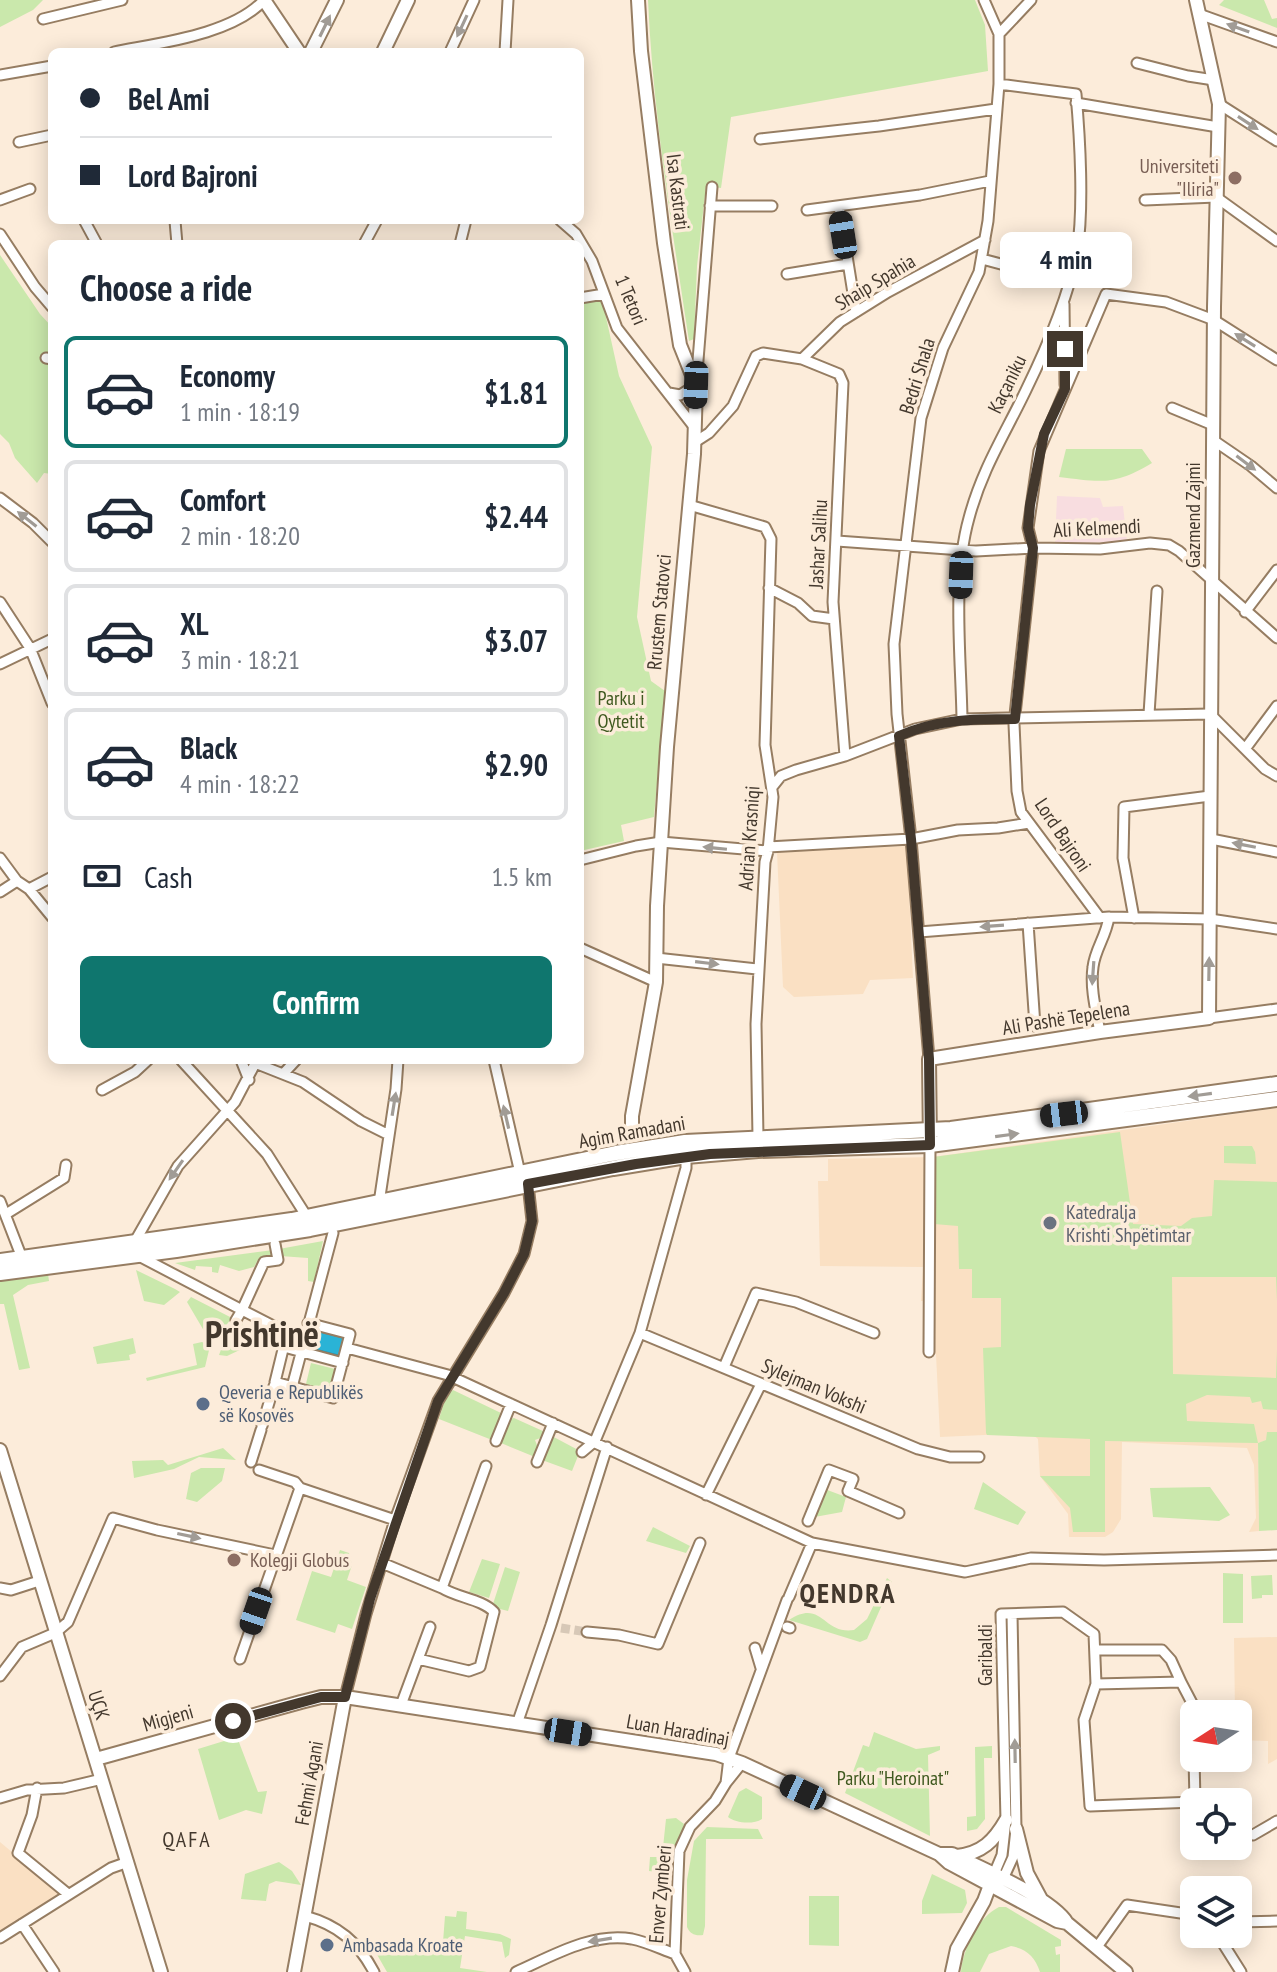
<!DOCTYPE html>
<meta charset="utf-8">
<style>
:root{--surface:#fff;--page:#f2f2f3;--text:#1f2937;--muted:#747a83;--line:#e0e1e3;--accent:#0f766e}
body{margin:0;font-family:"PT Sans Narrow",sans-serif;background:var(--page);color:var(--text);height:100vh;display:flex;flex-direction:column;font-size:30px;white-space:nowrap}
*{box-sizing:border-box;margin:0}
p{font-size:26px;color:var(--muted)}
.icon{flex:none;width:44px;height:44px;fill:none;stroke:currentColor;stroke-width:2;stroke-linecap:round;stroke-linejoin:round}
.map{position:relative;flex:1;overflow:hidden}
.panel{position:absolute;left:48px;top:240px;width:536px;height:824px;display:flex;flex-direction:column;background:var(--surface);border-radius:12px;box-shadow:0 4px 20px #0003}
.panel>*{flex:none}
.top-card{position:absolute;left:48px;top:48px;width:536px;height:176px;border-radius:12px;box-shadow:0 4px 20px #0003;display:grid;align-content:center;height:176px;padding:0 32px;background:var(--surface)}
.needle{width:52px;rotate:258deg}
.fabs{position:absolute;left:1180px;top:1700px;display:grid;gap:16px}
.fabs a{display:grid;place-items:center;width:72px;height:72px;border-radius:12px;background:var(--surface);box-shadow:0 4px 20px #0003;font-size:40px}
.end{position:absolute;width:36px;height:36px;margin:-18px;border:10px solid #43382d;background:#fff;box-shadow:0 0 0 4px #fff}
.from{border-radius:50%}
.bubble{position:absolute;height:56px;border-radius:12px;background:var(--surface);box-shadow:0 4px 20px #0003;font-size:26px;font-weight:800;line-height:56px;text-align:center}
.car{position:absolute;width:24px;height:48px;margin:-24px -12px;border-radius:10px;box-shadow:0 0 6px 2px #0007;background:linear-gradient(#222 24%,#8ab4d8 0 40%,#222 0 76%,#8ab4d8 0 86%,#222 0)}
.top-card b{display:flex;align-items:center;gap:28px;height:76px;font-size:30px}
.top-card b+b{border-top:2px solid var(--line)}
.top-card i{width:20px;height:20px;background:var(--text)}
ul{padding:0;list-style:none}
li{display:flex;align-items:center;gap:24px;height:112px;margin:0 16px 12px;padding:0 16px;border:4px solid var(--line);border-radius:12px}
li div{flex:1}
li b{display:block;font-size:30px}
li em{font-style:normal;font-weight:800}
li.selected{border-color:var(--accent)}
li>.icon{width:72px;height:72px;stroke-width:1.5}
h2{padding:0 32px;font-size:36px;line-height:96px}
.pay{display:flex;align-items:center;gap:20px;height:88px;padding:0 32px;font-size:30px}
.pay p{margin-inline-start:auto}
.cta{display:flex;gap:16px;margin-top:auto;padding:16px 32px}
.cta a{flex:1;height:92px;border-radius:12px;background:var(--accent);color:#fff;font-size:32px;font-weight:800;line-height:92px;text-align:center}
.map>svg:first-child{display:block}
.commercial{fill:#f8dde0}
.built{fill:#fae0c3}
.green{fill:#cae8ac}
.water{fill:#2ab3d6;stroke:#328ea3;stroke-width:2}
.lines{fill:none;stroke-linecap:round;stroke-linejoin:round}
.street-tunnel{stroke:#d7c8b7;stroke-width:9;stroke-dasharray:9 4.5;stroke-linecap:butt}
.street-casing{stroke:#967d62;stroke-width:13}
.secondary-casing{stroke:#967d62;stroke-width:16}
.primary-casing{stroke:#967d62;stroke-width:18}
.street{stroke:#fff;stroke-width:9}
.secondary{stroke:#fff;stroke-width:12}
.primary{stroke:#fff;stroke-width:14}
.oneway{fill:#a19c96}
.route{stroke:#43382d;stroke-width:10}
.education-dot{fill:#8d6e63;stroke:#fcecda;stroke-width:3}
.worship-dot{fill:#6b7280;stroke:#fcecda;stroke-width:3}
.service-dot{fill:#5c6f8a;stroke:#fcecda;stroke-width:3}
.labels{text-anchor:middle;stroke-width:7;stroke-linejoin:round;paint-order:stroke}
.education-label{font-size:20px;fill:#785e54;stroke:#fcecda;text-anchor:end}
.street-label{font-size:20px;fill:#43382d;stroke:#fcecda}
.park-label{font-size:20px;fill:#3f591f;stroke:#fcecda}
.worship-label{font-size:20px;fill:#5b616d;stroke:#fcecda;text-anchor:start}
.service-label{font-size:20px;fill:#4e5e75;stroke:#fcecda;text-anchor:start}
.neighbourhood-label{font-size:22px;letter-spacing:2px;fill:#43382d;stroke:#fcecda}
.district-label{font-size:28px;font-weight:bold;letter-spacing:2px;fill:#43382d;stroke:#fcecda}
.town-label{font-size:36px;font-weight:bold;fill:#43382d;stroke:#fcecda}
</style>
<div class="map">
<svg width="1277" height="1972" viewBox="0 0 1277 1972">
<rect width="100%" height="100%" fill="#fcecda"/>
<path class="commercial" d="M1057 496 1100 498 1103 507 1123 506 1127 542 1055 543Z"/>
<path class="built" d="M907 846 913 978 870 980 863 994 794 997 783 987 777 852Z
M1277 1108V1437L1258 1443 1259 1531 1249 1532 1256 1518 1254 1465 1247 1448 1122 1442 1121 1519 1113 1532 1105 1537H1069L1068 1514 1040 1476 1038 1439 1031 1433 940 1437 936 1354H933V1301H921L923 1267 820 1266 818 1181H828V1159L933 1157Z
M1277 1637V1759L1268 1764V1741L1238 1740V1714H1235L1234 1638Z
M0 1842 63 1895 0 1935Z"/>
<path class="green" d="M0 0H43L33 10 0 27Z
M648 0H975L985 25 988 71 731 117 721 188 706 186 697 266 694 339 689 341C672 228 653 114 648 0Z
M1224 0H1264L1272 19 1277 18V28L1219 5Z
M0 255 40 314 52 327V474L44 473 37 483 15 458 9 443 0 434Z
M602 299 619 376 652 447 637 617 651 681 665 691 654 817 621 825 624 841 580 851V303Z
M1066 449H1142L1152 463C1114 486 1101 482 1059 477Z
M1120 1132 1133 1224 1181 1226 1192 1218 1212 1216 1214 1180 1277 1182V1301L1276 1277H1172L1173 1374 1276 1378 1277 1350V1410L1263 1409 1261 1401 1252 1403 1250 1397 1207 1395 1186 1404 1187 1421 1254 1424 1258 1443 1266 1440 1267 1432H1277V1530L1259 1531 1258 1443 1105 1441V1532H1073L1070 1508 1040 1476H1090V1439L987 1435 986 1433 983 1348 1001 1347V1298H972V1269H959L958 1226 934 1224 933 1157Z
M1224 1146H1252L1255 1152 1256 1164 1224 1163Z
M323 1241 314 1282 308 1281V1258L280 1256 279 1249Z
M273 1250V1254L258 1260 254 1267 239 1271 220 1265 218 1273 212 1272V1267L196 1266 195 1270 175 1263Z
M136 1270 175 1289 180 1292 164 1305 144 1301Z
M48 1274 49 1281 28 1285 13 1295 30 1368 19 1370 4 1304H0V1281Z
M191 1297 232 1318 213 1341 207 1336 187 1302Z
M242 1323 246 1347 227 1356 219 1355 225 1339 230 1342 232 1339 228 1336Z
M133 1338 136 1353 129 1355 130 1360 97 1364 93 1347Z
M202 1342 210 1346 205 1367 147 1381 146 1378 197 1365 193 1344Z
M311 1363 339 1370 332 1395 305 1388Z
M453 1390 501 1413 492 1440 439 1419 446 1396Z
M514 1418 545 1432 543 1437 535 1440 538 1448 535 1457 501 1443 510 1419Z
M550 1435 580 1451 572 1471 542 1460Z
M223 1448 236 1460 199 1457 174 1469 134 1478 132 1461 163 1460 168 1465Z
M201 1468H225L222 1481 197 1502 186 1499 191 1473Z
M983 1482 1026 1512 1018 1525 974 1509Z
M1210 1487 1230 1515 1219 1521 1153 1517 1150 1488Z
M822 1488 846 1497 842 1512 809 1518Z
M653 1527 690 1546 686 1553 646 1541Z
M340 1550 349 1553 352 1565 347 1580 366 1587 352 1629 338 1624 335 1633 296 1620 312 1571 331 1577Z
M482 1559 500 1564 489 1598 469 1592Z
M505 1567 520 1572 508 1611 492 1607Z
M1223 1573 1243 1574V1623H1223Z
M1272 1575 1273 1595H1262V1598L1252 1599 1251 1576Z
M887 1578 892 1582 867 1639 860 1642 789 1620C822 1598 823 1635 854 1630L867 1619Z
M874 1732 916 1749 940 1746V1750L928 1755 930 1836 845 1793 863 1745 869 1747Z
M237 1737 258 1792 267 1791 262 1814 246 1810 219 1820 198 1749Z
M992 1746V1758H984L985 1819 977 1829 967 1831V1817L976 1816 975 1747Z
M746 1788 762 1797V1819C753 1825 735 1823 728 1817L739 1792Z
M676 1818 684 1824 675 1858 667 1864 660 1863 658 1872 649 1871 650 1857H662L666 1819Z
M707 1827 758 1829 763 1839H706L705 1926 703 1935C695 1936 690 1934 687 1927V1880L694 1841Z
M279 1862 292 1871 301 1885 276 1881 269 1884 266 1901 241 1899 245 1874Z
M932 1874 965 1890 967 1903 962 1913 922 1914V1901Z
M809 1896H839V1946L809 1945Z
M999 1907H1006L1061 1940V1946L1055 1947 1056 1955 1060 1954V1972H1040C1035 1957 1027 1949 1011 1946L989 1954 980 1972H961C963 1949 978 1917 999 1907Z
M457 1911 467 1912 466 1929 500 1934 511 1939 509 1955 505 1958 502 1942 465 1936 460 1968 487 1972H387L375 1951 422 1952V1942H443L445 1916 456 1917Z"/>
<path class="water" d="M318 1331 345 1338 340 1356 313 1349Z"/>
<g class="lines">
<path class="street-tunnel" d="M561 1628 587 1632"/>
<g class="street-casing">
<path id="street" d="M1199 14 1277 42
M43 19 122 0
M999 34 1031 0
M114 52C158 43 232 35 264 0
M450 52 474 0
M505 52 508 0
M1137 63 1188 76 1214 80
M0 75 52 66
M1076 103 1218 127
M1219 104 1277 141
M760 139 879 126 996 109
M19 142 52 135
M0 200 30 189
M1145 200 1216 197 1277 241
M710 206H772
M839 206 856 312
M807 210 920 195 990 181
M84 220 97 244
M560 220 576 234 592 261 617 328 695 428
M175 221 177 244
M0 234 35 287 52 307
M364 244 377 220
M460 244 466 220
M982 259 1031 272
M787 274 848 264
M580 298 604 294
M1064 304 1065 385
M46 358 52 359
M802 359 839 374 843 383 833 602 845 756
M669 393 680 395 696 385 712 187
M1172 408 1213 425
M1213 440 1251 466 1277 488
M695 442 709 433 733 406 756 356 763 353 802 359 840 322 888 292 985 240
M0 498 33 523 52 542
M689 505 765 527 771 539 765 745 773 797 768 851 765 862 756 1024 758 1137
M837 541 976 551 1033 548 1100 549 1150 543 1169 545 1179 551 1277 638
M769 588 798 603 812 616 834 619
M0 602 30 648 52 703
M1245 612 1277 570
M0 664 52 639
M1149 714 1157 591
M962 719C961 656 952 578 969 518 982 469 1005 434 1026 390 1047 347 1068 299 1077 252 1084 209 1080 138 1076 94L999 84
M1245 749 1277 706
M773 786 781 776 796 770 845 756 915 729 962 719 1210 714 1265 769 1277 776
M1211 839 1277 852
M768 847 911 839 958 830 998 828 1029 823
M0 858 17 881 29 889 52 917
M580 860 636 846 661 842 768 851
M29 889 52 877
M0 892 17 881
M1100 918 1021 812 1017 791 1014 724 1033 548 1028 528 1039 451 1106 294 1166 302 1214 320 1277 360
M1134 918 1123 858 1124 807 1210 796
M1028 923 1035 1026
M919 932 1109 917 1210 919 1277 929
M580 948 656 982
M656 958 757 969
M1209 1018 1277 1009
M1100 1032C1096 1011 1090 988 1093 967 1095 949 1106 937 1109 917
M929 1059 911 839 897 714 894 644 921 418 943 348 979 272 988 221 999 84V34L984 0
M181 1060 267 1154 307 1217
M241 1060 249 1080
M494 1060 520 1173
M255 1063 303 1082 361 1121 389 1135
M284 1073 296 1060
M102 1090 135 1072 148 1060
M0 1201 22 1258
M379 1203 396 1089 398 1060
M6 1214 64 1178 66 1165
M275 1244 278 1260 264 1262 242 1310 287 1333 305 1338
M236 1320 242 1310 137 1255 134 1243 178 1166 235 1102 257 1060
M287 1333 275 1382 333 1398 350 1334 308 1323
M640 1333 918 1449 950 1457H979
M284 1347 343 1363
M347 1348 448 1375 812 1543 965 1572 1031 1558 1104 1560 1277 1555
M929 1352 930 1145
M724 1367 756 1293 796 1302 874 1333
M292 1387 333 1233
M262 1426 274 1386
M496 1441 511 1404
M582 1452 595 1441 640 1333 686 1168V1156
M251 1462 261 1430
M537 1462 553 1423
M259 1470 295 1482 300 1488 395 1520
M706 1495 761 1384
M808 1521 829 1470 853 1479 848 1491 899 1513
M382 1563 442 1588
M0 1588 11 1590 39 1581
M789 1597 812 1543
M787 1627 790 1628
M587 1632 619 1635 658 1644 700 1543
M755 1648 761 1668
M1096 1650H1162L1171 1660 1181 1682
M240 1659 300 1488
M418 1659 469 1671 480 1667 494 1612C482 1599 458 1598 442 1588L486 1466
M0 1676 22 1647 55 1633 68 1622 113 1518 157 1530 275 1555
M1096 1684 1181 1682 1192 1703 1193 1711 1195 1802
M345 1697 366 1614 395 1520 438 1401 504 1293 524 1254 532 1221 528 1184
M401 1705 430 1627
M517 1724 551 1625 607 1447
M726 1783 729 1758 787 1600
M37 1788 32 1815 18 1853 68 1894
M0 1798 27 1790 64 1788 102 1779
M1253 1835 1277 1821
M1196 1846V1853
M994 1874 1002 1855 1006 1820 1001 1614 1063 1612 1094 1634 1096 1684 1084 1720 1090 1806 1195 1802
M1003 1879 1013 1857 1016 1829 1012 1614
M305 1916C338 1925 358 1942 374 1972
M1238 1922 1277 1921
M22 1924 54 1972
M1217 1934 1241 1972
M0 1938 111 1868 128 1862
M1097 1947 1127 1905 1194 1915
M516 1972C552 1956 592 1932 632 1939 647 1942 661 1949 675 1954
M685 1972 675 1954 679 1851 690 1827 715 1801 726 1783 742 1763"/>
</g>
<g class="secondary-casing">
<path id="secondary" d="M264 0 299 52
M311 52 337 0
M383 52 408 0
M632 1134V1116L656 982 657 906 667 747 694 454 696 385 680 345 664 243 641 51 638 0
M930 1145 929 1059 1100 1032 1209 1018 1214 307 1219 104 1196 0
M0 1450 161 1972
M96 1759 301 1702 321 1697H345L716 1754 742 1763 939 1854 949 1863 1057 1921 1067 1923
M1016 1829 1027 1873 1041 1899
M939 1854H952C981 1868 1052 1898 1067 1923L1126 1972
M957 1856C982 1853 994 1841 1006 1820
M294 1972 345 1697
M952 1972 957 1949 984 1901 993 1877"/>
</g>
<g class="primary-casing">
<path id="primary" d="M0 1261 292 1220 616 1153 685 1142 951 1129 1277 1084
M0 1273 176 1250 310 1229 613 1168 686 1156 758 1150 930 1145 1277 1099"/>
</g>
<use href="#street" class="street"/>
<use href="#secondary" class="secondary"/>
<use href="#primary" class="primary"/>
</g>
<defs><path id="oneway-solid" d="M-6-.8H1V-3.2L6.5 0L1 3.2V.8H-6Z" transform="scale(2)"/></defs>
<g class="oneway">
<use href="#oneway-solid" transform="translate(325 26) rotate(-64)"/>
<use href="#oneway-solid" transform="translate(462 26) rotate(115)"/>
<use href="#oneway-solid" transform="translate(1238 28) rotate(-160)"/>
<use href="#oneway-solid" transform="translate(1248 123) rotate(33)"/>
<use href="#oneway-solid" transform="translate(1245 340) rotate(-148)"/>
<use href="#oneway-solid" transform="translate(1246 463) rotate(37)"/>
<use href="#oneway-solid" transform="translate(27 519) rotate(-142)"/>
<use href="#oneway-solid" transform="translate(1244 845) rotate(-169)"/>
<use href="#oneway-solid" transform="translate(715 848) rotate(-174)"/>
<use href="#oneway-solid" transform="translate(992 926) rotate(176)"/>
<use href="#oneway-solid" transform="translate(707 963) rotate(7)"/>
<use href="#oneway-solid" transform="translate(1209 969) rotate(-89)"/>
<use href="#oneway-solid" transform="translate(1093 973) rotate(94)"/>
<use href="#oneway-solid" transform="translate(1200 1095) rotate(172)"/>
<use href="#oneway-solid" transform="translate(394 1104) rotate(-81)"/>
<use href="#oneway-solid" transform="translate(506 1117) rotate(-103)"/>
<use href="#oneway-solid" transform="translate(1007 1135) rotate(-8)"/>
<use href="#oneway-solid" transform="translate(176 1170) rotate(125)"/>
<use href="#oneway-solid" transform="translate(189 1536) rotate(12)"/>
<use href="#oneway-solid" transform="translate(1015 1751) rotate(-91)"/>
<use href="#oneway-solid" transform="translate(600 1940) rotate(171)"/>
</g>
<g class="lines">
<path class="route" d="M233 1721 321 1697H345L370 1599 438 1401 504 1293 524 1254 532 1221 528 1184 636 1164 710 1154 930 1145 929 1059 911 839 899 736C937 719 975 719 1015 719L1033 548 1028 528 1030 505 1044 434 1065 389V349"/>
</g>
<g class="education-dot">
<circle cx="1235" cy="178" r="8"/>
<circle cx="234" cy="1560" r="8"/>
</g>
<circle class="worship-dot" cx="1050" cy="1223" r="8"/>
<g class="service-dot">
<circle cx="203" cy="1404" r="8"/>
<circle cx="327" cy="1945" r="8"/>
</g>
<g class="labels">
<g class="education-label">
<text x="1219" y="173">Universiteti<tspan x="1219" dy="23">"Iliria"</tspan></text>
<text x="250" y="1567" text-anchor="start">Kolegji Globus</text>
</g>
<g class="street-label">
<text transform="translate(678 192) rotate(83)" y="7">Isa Kastrati</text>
<text transform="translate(875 282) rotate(-31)" y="7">Shaip Spahia</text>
<text transform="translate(631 300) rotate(67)" y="7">1 Tetori</text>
<text transform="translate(917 376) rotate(-73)" y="7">Bedri Shala</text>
<text transform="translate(1007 384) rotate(-64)" y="7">Kaçaniku</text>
<text transform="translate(1193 515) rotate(-90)" y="7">Gazmend Zajmi</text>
<text transform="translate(1097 528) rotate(-3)" y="7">Ali Kelmendi</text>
<text transform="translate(818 544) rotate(-87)" y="7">Jashar Salihu</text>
<text transform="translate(659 612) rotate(-85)" y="7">Rrustem Statovci</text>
<text transform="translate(1063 835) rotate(56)" y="7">Lord Bajroni</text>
<text transform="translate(749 838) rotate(-86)" y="7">Adrian Krasniqi</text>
<text transform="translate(1066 1018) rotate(-9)" y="7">Ali Pashë Tepelena</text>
<text transform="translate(632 1132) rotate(-10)" y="7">Agim Ramadani</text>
<text transform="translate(814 1386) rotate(23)" y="7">Sylejman Vokshi</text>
<text transform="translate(985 1655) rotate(-90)" y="7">Garibaldi</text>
<text transform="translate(99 1705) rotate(72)" y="7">UÇK</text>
<text transform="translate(168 1718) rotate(-16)" y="7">Migjeni</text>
<text transform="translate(678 1730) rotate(10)" y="7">Luan Haradinaj</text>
<text transform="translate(309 1783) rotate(-80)" y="7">Fehmi Agani</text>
<text transform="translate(660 1894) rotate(-85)" y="7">Enver Zymberi</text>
</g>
<g class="park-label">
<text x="621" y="705">Parku i<tspan x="621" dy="23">Qytetit</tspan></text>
<text x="893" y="1785">Parku "Heroinat"</text>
</g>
<g class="worship-label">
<text x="1066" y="1219">Katedralja<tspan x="1066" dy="23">Krishti Shpëtimtar</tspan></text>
</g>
<g class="service-label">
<text x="219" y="1399">Qeveria e Republikës<tspan x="219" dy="23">së Kosovës</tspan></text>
<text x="343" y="1952">Ambasada Kroate</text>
</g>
<g class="neighbourhood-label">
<text x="187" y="1847">QAFA</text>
</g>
<g class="district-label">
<text x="848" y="1603">QENDRA</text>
</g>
<g class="town-label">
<text x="262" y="1347">Prishtinë</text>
</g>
</g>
</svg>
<div class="fabs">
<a><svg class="needle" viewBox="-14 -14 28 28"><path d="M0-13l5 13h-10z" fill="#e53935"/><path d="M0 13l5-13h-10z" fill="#747a83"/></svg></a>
<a><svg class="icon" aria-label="locate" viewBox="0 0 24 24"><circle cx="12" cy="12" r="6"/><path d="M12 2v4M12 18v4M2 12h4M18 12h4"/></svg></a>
<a><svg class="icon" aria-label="layers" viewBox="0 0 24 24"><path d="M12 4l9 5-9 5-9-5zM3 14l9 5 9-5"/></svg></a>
</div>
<i class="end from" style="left:233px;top:1721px"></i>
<i class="end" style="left:1065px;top:349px"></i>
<div class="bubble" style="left:1000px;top:232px;width:132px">4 min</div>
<i class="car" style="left:843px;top:235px;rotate:351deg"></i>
<i class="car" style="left:696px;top:385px;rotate:182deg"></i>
<i class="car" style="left:961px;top:575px;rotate:182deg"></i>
<i class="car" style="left:1064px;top:1114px;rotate:263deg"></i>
<i class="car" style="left:256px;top:1611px;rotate:199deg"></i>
<i class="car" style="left:568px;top:1732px;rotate:99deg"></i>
<i class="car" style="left:803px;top:1792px;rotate:295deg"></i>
<div class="top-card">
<b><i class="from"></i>Bel Ami</b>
<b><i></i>Lord Bajroni</b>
</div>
<section class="panel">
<h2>Choose a ride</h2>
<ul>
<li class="selected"><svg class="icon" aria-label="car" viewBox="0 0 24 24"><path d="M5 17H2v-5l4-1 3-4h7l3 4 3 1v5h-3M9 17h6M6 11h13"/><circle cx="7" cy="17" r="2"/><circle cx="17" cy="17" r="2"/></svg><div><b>Economy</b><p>1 min · 18:19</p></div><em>$1.81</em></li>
<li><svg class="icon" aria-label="car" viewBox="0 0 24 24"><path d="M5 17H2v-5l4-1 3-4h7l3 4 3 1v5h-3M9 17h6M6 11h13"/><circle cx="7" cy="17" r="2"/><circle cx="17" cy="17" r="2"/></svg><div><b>Comfort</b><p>2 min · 18:20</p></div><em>$2.44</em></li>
<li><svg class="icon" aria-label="car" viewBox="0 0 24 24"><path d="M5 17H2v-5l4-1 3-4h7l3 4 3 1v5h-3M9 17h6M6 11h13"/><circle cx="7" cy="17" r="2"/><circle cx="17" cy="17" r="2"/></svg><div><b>XL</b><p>3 min · 18:21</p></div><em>$3.07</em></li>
<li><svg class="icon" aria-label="car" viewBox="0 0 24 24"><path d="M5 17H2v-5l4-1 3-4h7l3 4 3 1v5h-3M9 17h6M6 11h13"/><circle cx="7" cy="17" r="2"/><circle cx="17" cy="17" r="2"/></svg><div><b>Black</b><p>4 min · 18:22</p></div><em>$2.90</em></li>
</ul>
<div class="pay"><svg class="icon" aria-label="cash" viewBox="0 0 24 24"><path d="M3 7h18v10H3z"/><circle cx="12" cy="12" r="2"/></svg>Cash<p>1.5 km</p></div>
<div class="cta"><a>Confirm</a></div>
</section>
</div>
